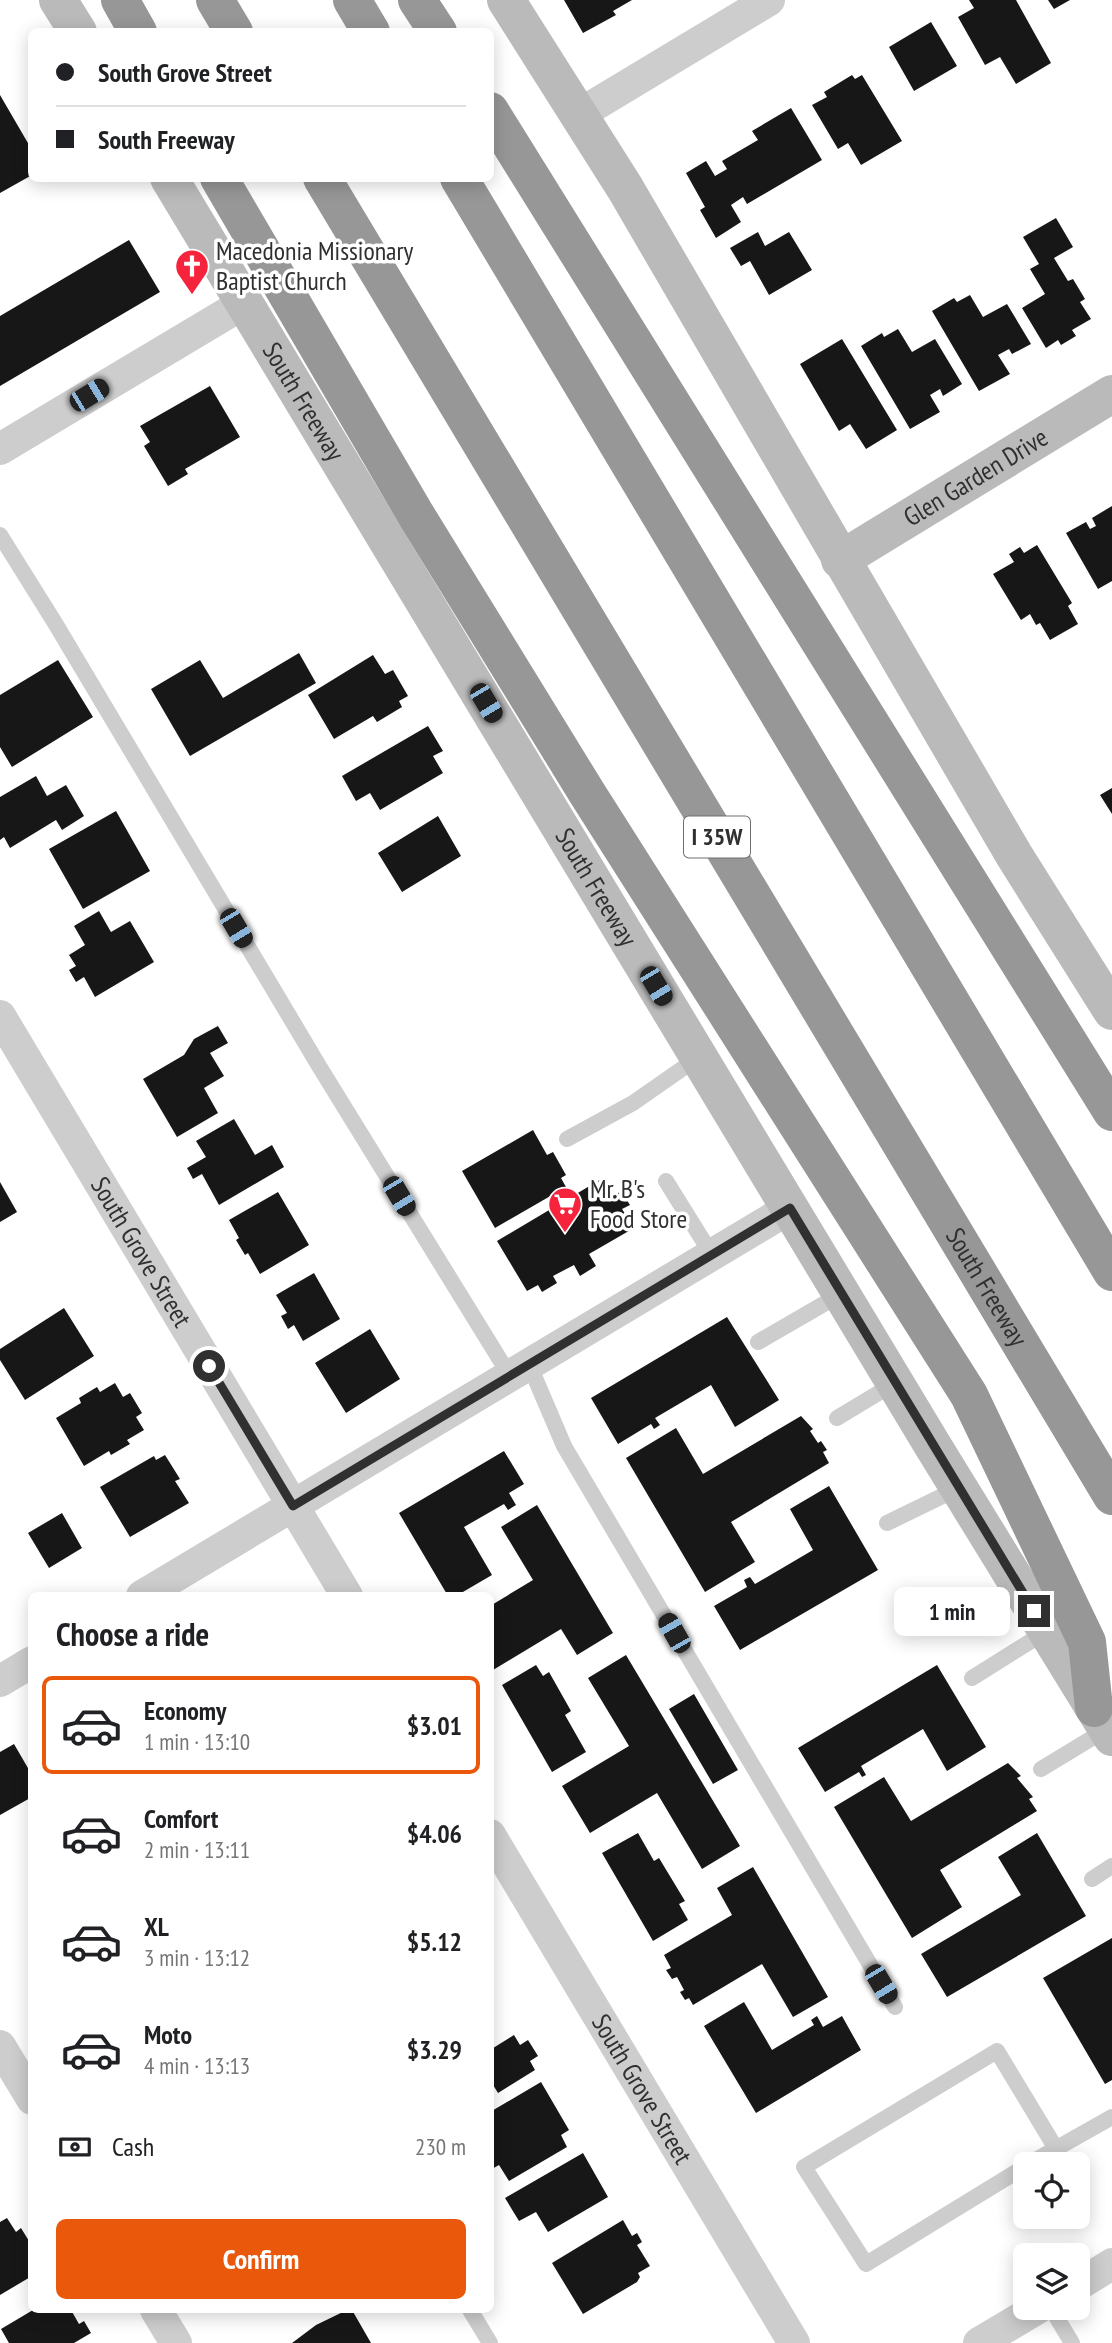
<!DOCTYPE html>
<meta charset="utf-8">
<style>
:root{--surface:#fff;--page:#f2f2f2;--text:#202124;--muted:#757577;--line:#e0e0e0;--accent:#ea580c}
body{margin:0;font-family:"PT Sans Narrow",sans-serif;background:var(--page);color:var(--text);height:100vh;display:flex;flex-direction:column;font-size:26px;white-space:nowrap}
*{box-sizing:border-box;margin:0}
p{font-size:23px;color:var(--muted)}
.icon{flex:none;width:38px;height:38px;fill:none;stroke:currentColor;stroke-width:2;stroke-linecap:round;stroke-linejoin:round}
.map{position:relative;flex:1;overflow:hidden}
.details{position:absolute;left:28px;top:1592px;width:466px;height:721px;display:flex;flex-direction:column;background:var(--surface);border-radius:10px;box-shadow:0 4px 18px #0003}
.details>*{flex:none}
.guide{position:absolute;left:28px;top:28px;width:466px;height:154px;border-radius:10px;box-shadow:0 4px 18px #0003;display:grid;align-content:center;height:154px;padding:0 28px;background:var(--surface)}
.controls{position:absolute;left:1013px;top:2152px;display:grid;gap:14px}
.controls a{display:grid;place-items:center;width:77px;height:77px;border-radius:10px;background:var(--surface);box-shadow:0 4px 18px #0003;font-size:35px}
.end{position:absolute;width:32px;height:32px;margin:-16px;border:9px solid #303030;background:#fff;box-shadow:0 0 0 4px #fff}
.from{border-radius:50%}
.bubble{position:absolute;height:49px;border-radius:10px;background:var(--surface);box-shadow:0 4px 18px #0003;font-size:23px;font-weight:700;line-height:49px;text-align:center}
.car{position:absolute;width:21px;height:42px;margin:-21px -10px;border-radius:9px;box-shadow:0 0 5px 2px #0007;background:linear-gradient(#222 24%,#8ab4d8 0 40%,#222 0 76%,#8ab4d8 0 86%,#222 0)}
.guide b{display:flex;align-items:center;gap:24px;height:66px;font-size:26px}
.guide b+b{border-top:2px solid var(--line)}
.guide i{width:18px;height:18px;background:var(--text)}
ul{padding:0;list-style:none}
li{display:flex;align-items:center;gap:21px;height:98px;margin:0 14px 10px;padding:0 14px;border:4px solid transparent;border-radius:10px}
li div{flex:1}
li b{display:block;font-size:26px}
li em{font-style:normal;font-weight:700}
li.active{border-color:var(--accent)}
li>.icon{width:63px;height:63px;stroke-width:1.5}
h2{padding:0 28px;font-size:32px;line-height:84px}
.pay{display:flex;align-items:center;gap:18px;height:77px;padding:0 28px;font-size:26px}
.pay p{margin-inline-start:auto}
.primary-button{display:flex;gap:14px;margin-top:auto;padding:14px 28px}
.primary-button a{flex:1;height:80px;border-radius:10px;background:var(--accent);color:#fff;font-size:28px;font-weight:700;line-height:80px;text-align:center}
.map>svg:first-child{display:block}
.building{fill:#171717}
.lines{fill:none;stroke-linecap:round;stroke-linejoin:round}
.lane{stroke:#cdcdcd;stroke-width:16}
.street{stroke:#cdcdcd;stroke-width:32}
.secondary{stroke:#bababa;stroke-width:38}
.highway{stroke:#979797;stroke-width:38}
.route{stroke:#303030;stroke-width:9}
.labels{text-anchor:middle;stroke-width:7;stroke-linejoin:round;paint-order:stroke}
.shield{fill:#fff;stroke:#6e6e6e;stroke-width:2}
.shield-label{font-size:24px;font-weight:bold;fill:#303030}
.poi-label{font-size:26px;fill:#303030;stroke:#fff;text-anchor:start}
.street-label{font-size:26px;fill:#303030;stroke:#fff}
</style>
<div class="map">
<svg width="1112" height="2343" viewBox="0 0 1112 2343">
<rect width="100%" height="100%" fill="#fff"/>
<path class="building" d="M564 0H632L613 11 616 15 583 33Z
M969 0H1016L1051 63 1016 84 1000 57 985 65 958 17 974 8Z
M1048 0H1070L1054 9Z
M931 22 957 66 914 91 889 47Z
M852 75 855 79 862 75 902 141 861 165 848 143 838 149 812 105 827 97 824 92Z
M0 95 32 150V175L0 193Z
M791 108 822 160 747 204 743 197 731 205 741 222 716 238 700 210 705 207 686 173 706 161 715 176 727 169 722 161 758 140 752 131Z
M1056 218 1073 247 1054 258 1068 281 1073 279 1085 299 1080 302 1091 319 1072 330 1076 336 1061 345 1058 340 1046 348 1022 308 1045 294 1030 269 1039 264 1023 237Z
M758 232 765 246 789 232 812 270 769 295 750 261 741 266 730 248Z
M129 240 160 292 0 386V316Z
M970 295 983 317 1007 304 1031 344 1012 354 1009 349 998 355 1010 374 979 391 932 311 954 298 957 302Z
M898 329 912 352 935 339 962 384 943 396 940 389 930 395 940 412 910 429 861 346 882 333 884 337Z
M842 339 897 430 866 449 850 424 839 431 800 364Z
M210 386 240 437 185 469 188 474 168 486 144 446 150 442 140 426Z
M1112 506V581L1098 589 1066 533 1086 522 1090 529 1096 526 1092 518Z
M1037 545 1072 603 1068 606 1078 624 1050 640 1040 623 1036 625 1030 614 1021 620 993 574 1014 562 1009 554 1020 547 1024 553Z
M299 653 316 683 190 756 151 689 200 660 223 698Z
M373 655 385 674 393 670 408 696 399 701 402 707 377 722 373 716 334 739 308 695Z
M58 660 93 717 12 767 0 747V695Z
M428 726 443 751 433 756 443 773 380 810 370 793 356 801 342 776Z
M36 776 47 796 66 785 84 816 62 830 56 820 10 848 4 837 0 840V797Z
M1112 788V814L1100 795Z
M116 811 150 871 83 909 49 849Z
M438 816 461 856 402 892 378 853Z
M99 911 111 932 130 921 154 962 95 997 84 977 76 982 69 970 76 966 69 955 85 945 74 926Z
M218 1026 228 1043 210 1053 224 1076 204 1088 218 1113 177 1137 143 1079 184 1055 194 1039Z
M234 1119 255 1155 272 1145 284 1167 219 1205 202 1174 193 1179 187 1168 206 1157 196 1141Z
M533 1130 547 1155 553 1152 566 1175 561 1178 566 1187 495 1228 462 1171Z
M603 1178 614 1196 621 1191 630 1205 622 1209 634 1228 589 1254 596 1266 580 1276 574 1265 553 1276 557 1283 542 1292 538 1285 527 1291 497 1241Z
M0 1182 17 1212 0 1222Z
M278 1192 309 1245 260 1274 248 1253 245 1255 236 1240 239 1238 229 1220Z
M314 1273 340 1319 303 1341 294 1325 288 1329 281 1316 287 1313 276 1295Z
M64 1308 94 1356 25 1400 0 1360V1349Z
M727 1317 779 1400 735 1427 711 1385 655 1418 660 1425 654 1429 651 1424 618 1444 591 1398Z
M370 1329 400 1379 346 1413 315 1363Z
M115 1383 123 1397 130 1393 142 1413 136 1417 144 1430 127 1440 130 1444 111 1455 109 1451 84 1466 56 1418 81 1403 79 1398 97 1387 100 1392Z
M801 1416 813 1429 810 1431 818 1443 821 1441 827 1450 823 1452 829 1463 731 1522 755 1562 705 1592 626 1458 676 1428 703 1474Z
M504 1451 524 1484 509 1493 516 1505 508 1510 504 1504 464 1527 492 1575 456 1596H448L399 1513Z
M165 1455 180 1479 175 1481 189 1503 130 1537 100 1487 154 1456 156 1460Z
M829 1486 878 1570 740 1650 714 1606 747 1587 744 1580 750 1577 755 1584 813 1550 790 1509Z
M537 1505 613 1633 577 1655 561 1629 493 1670 490 1665V1606L533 1580 501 1527Z
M62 1513 82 1548 49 1568 28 1533Z
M626 1655 740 1846 702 1869 657 1793 590 1833 562 1786 629 1746 588 1678Z
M536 1665 543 1676 549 1672 571 1711 565 1715 586 1752 552 1772 502 1685Z
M937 1665 986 1747 947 1771 923 1729 861 1766 866 1775 862 1777 859 1772 825 1792 798 1748Z
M694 1694 738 1770 713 1784 669 1709Z
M14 1744 32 1775V1797L0 1815V1752Z
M1008 1763 1021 1776 1017 1778 1033 1797 1029 1799 1037 1811 940 1870 962 1907 912 1938 834 1807 884 1777 911 1821Z
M638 1833 654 1861 659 1858 685 1901 679 1904 688 1920 653 1941 602 1853Z
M1037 1833 1086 1916 947 1997 921 1954 1021 1895 998 1857Z
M753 1867 828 1997 793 2017 762 1964 693 2005 689 1998 685 2000 680 1992 684 1990 677 1977 672 1979 666 1970 671 1968 664 1955 732 1915 717 1888Z
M1112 1938V2080L1105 2084 1043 1978Z
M744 2002 772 2050 814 2025 811 2020 817 2016 823 2027 842 2016 861 2050 756 2113 704 2026Z
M514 2035 520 2045 528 2040 538 2056 530 2061 535 2070 498 2093 490 2080V2050Z
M541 2082 569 2130 561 2135 567 2147 509 2181 499 2165 490 2170V2112Z
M583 2153 608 2197 548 2232 536 2212 519 2221 505 2198Z
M7 2218 16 2232 21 2228 29 2241 32 2239V2276L0 2295V2222Z
M623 2220 632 2236 637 2233 642 2242 637 2245 650 2266 638 2273 640 2277 637 2282 583 2314 552 2263Z
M33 2310H71L79 2324 84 2321 91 2333 74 2343H9L1 2329Z
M347 2310H352L371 2343H292L316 2325Z"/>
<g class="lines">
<path class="lane" d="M0 535 55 623 319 1066 510 1376
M567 1139 633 1103 699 1057
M666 1181 712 1255
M758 1342 841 1294
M529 1364 564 1446 895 2007
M837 1418 895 1383
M887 1523 959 1488
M972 1678 1047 1631
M1041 1769 1107 1729
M1092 1879 1112 1866
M1027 2165 1112 2117
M1026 2166 866 2264 804 2167 997 2051 1055 2147
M1051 2308 1072 2343
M470 2310 490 2343"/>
<g class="street">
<path d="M578 115 769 0"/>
<path d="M0 449 246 302"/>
<path id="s1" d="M0 1016 347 1596"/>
<path d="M142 1596 790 1208"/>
<path d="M0 1681 32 1662"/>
<path id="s2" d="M490 1835 794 2343"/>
<path d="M0 2046 32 2099"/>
<path d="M1078 2285 1112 2264"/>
<path d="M156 2310 176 2343"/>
<path d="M979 2343 1038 2308"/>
</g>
<g class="secondary">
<path d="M58 0 78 32"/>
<path d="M506 0 625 188 1014 855 1112 1011"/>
<path id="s3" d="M169 178 933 1446 1112 1737"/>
<path id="s4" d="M840 560 1112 394"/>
</g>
<g class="highway">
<path d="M120 0 138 32"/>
<path d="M215 0 234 32"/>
<path d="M352 0 371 32"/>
<path d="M417 0 438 32"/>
<path d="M490 111 1112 1112"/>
<path d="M219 178 416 515 587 793 969 1395 1087 1642 1094 1708"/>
<path id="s5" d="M322 178 1112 1496"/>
<path d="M459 178 1112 1272"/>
</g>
</g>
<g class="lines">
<path class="route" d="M209 1366 293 1506 790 1208 1034 1611"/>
</g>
<defs>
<g id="church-pin" transform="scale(1.75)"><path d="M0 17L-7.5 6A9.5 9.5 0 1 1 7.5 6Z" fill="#f5233b" stroke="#fff"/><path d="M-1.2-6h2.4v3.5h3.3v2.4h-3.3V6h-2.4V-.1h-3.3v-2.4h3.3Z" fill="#fff"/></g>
<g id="supermarket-pin" transform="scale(1.75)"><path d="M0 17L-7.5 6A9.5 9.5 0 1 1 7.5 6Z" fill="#f5233b" stroke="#fff"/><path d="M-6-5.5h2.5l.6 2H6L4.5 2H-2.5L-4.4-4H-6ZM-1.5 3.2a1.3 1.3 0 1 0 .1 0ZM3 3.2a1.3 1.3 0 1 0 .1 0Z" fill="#fff"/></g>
</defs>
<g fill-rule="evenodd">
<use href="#church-pin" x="192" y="266"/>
<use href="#supermarket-pin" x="565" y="1204"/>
</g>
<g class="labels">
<rect class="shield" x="684" y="816.5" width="66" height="41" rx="5"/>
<g class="shield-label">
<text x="717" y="845">I 35W</text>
</g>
<g class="poi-label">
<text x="216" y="260">Macedonia Missionary<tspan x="216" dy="30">Baptist Church</tspan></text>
<text x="590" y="1198">Mr. B's<tspan x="590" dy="30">Food Store</tspan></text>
</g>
<g class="street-label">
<text dy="9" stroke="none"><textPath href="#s3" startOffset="261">South Freeway</textPath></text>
<text dy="9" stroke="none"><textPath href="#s4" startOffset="159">Glen Garden Drive</textPath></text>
<text dy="9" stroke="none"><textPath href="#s3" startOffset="828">South Freeway</textPath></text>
<text dy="9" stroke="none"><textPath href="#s1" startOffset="275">South Grove Street</textPath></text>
<text dy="9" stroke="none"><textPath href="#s5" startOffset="1293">South Freeway</textPath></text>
<text dy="9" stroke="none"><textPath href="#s2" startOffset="296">South Grove Street</textPath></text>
</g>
</g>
</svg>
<div class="controls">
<a><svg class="icon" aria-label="locate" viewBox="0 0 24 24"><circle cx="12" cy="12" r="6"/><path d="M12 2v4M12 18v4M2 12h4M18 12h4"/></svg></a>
<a><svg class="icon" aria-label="layers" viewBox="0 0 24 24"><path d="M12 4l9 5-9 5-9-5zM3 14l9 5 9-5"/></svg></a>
</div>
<i class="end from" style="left:209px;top:1366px"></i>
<i class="end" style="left:1034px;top:1611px"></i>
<div class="bubble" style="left:894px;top:1587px;width:116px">1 min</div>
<i class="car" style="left:89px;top:395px;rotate:59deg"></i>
<i class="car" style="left:486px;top:703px;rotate:149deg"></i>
<i class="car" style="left:236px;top:928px;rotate:149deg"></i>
<i class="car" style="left:656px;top:986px;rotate:149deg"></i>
<i class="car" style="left:399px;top:1196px;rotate:149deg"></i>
<i class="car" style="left:674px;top:1633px;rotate:330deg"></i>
<i class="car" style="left:881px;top:1984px;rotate:149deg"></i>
<div class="guide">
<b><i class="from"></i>South Grove Street</b>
<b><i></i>South Freeway</b>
</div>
<section class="details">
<h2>Choose a ride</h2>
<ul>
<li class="active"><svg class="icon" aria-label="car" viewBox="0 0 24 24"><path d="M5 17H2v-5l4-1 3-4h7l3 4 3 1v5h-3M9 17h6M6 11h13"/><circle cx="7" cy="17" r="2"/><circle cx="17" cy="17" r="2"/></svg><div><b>Economy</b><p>1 min · 13:10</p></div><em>$3.01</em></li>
<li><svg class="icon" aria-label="car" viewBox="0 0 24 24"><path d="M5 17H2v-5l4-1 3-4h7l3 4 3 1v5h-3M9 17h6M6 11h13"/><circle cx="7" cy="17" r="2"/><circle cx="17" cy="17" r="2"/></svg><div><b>Comfort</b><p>2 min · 13:11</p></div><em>$4.06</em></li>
<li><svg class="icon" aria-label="car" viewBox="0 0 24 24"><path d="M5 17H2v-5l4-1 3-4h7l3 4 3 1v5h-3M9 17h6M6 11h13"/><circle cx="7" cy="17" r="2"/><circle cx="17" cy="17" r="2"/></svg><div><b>XL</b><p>3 min · 13:12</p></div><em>$5.12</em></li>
<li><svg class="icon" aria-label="car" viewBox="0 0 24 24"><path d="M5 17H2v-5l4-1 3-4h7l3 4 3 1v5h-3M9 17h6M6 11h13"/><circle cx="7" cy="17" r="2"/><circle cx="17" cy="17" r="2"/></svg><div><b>Moto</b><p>4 min · 13:13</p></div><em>$3.29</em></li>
</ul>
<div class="pay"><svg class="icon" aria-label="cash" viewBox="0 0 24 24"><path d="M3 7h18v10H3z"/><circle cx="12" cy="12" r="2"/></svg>Cash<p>230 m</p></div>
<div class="primary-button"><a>Confirm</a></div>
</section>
</div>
